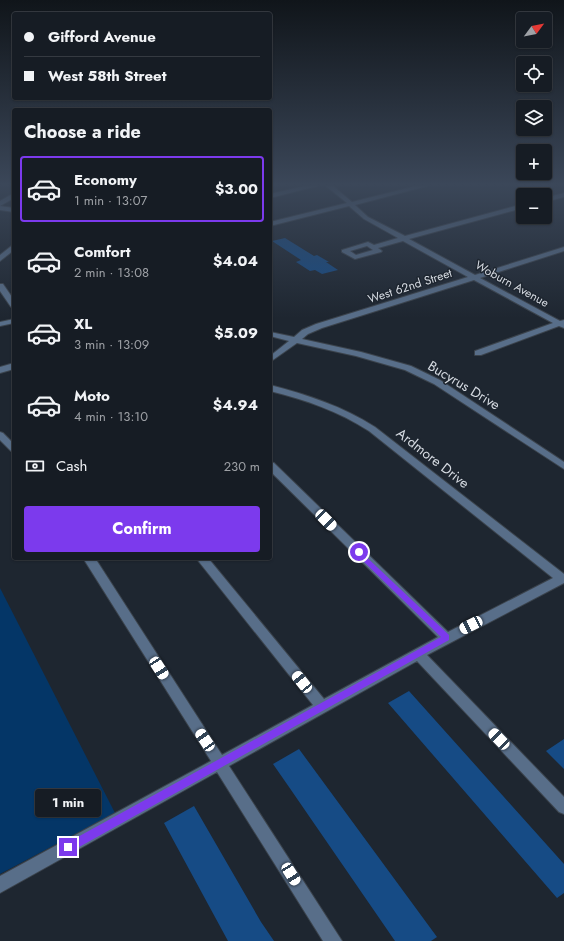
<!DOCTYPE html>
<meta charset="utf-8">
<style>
:root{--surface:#161c24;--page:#1f252c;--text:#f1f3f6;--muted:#9ea1a6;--line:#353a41;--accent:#7c3aed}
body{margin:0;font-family:Jost,sans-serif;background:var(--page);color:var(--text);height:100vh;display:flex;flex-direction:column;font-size:15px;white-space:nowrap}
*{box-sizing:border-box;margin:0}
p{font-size:13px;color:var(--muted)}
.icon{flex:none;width:22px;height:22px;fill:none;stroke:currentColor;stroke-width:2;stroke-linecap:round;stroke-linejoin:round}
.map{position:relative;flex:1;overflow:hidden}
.sheet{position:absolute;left:12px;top:108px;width:260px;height:452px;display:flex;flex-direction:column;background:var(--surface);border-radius:4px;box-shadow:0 1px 3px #0004,0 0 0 1px var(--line)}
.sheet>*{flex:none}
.hud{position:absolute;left:12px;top:12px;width:260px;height:88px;border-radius:4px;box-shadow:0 1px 3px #0004,0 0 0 1px var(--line);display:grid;align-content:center;height:88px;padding:0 12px;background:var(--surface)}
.needle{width:26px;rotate:58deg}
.fabs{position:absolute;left:516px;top:12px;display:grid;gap:8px}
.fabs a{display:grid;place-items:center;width:36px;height:36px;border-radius:4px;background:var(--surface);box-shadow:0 1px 3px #0004,0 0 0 1px var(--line);font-size:20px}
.end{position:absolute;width:18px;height:18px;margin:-9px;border:5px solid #7c3aed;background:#fff;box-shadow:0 0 0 2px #fff}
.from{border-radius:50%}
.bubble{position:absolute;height:28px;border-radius:4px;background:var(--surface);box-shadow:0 1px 3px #0004,0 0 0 1px var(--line);font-size:13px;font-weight:700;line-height:28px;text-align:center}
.car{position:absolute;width:12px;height:24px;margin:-12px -6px;border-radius:5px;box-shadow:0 0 3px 1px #0007;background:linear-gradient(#fff 24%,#345 0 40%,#fff 0 76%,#345 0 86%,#fff 0)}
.hud b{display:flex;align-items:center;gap:14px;height:38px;font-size:15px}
.hud b+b{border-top:1px solid var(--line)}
.hud i{width:10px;height:10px;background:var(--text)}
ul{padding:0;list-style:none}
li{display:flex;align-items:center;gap:12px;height:66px;margin:0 8px 6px;padding:0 4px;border:2px solid transparent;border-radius:4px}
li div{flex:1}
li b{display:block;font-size:15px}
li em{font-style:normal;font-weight:700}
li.active{border-color:var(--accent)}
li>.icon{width:36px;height:36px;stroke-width:1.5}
h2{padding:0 12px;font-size:18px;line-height:48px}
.pay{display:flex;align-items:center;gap:10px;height:44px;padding:0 12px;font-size:15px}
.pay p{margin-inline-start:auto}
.primary-button{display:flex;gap:8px;margin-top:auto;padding:8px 12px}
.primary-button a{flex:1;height:46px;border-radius:4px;background:var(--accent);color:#fff;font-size:16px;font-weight:700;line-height:46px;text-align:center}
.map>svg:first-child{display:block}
.green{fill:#043667}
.building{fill:#164b85}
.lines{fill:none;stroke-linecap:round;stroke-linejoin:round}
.minor-casing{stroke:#3b434c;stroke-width:2}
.minor{fill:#586e89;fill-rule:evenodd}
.route{fill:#7c3aed}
.labels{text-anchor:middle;stroke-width:3;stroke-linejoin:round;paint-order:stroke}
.far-street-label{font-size:12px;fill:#d6dbe2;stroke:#1e2630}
.street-label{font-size:14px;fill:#d6dbe2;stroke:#1e2630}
</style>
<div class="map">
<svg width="564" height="941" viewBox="0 0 564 941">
<rect width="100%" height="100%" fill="#1e2630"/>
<path class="green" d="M0 588 115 813 0 874Z"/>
<path class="building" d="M285 238 314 256 317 255 329 262H326L338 270 322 274 315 270 310 271 296 262 301 260 272 241Z
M409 691 564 864V893L557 898 388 703Z
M564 739V769L546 751Z
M299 749 437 937 431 941H395L289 787 273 764Z
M194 806 261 922 274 941H228L164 823Z"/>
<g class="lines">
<g class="minor-casing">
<path id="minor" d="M305 186H317L270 198V194Z
M326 186H333L352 202 416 186H427L355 205 368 217 405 236 523 204V208L409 239 475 275 564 247V251L480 278 560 321 564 320V328L559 326 481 355H475V351L553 323 474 280 322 328 308 334 302 339 361 352 411 366 440 380 564 462V469L434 384 405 370 356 356 297 343 270 362V356L289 341 270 336V332L294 337 302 330 316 324 468 277 403 241 378 248 382 251 381 252 355 259 342 252V250L368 242 374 245 398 238 364 219 349 206 270 226V222L347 203ZM367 246 373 250 356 255 350 251Z
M14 193V198L0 206V201Z
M564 193V197L545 202V198Z
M0 206 14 208V212L0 210Z
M14 244V250L0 261V255Z
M0 284H3L14 300V307H11L0 291Z
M14 319V323L0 326V322Z
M14 363V369L0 373V367Z
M270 385C308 395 342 406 375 427L564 574V583L427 655 564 797V814L559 812 417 661 229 766 342 941H323L217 772 0 893V876L211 761 83 558H95L222 755 313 705 196 558H208L324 699 438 637 270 471V462L274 463 448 632 553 578 369 431C338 411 306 400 270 391Z
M0 432 3 433 14 444V452L11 451 0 440Z"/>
</g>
<use href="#minor" class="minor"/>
</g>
<linearGradient id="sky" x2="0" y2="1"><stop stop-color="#10151a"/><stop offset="0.58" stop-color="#3b4759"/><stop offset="1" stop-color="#3b4759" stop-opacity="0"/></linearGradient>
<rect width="564" height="318" fill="url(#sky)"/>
<path class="route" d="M359 550 449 635V640L72 851 68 852 65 851 63 847 65 844 441 637 356 554V551Z"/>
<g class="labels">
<g class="far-street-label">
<text transform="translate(512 284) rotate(29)" y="4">Woburn Avenue</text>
<text transform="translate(410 286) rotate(-18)" y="4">West 62nd Street</text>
</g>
<g class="street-label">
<text transform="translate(464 385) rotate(31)" y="5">Bucyrus Drive</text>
<text transform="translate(433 458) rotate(38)" y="5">Ardmore Drive</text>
</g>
</g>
</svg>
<div class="fabs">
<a><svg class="needle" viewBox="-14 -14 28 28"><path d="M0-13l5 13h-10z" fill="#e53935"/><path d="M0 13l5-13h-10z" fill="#9ea1a6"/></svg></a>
<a><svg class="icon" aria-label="locate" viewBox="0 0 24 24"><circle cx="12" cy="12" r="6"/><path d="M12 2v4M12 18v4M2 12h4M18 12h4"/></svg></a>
<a><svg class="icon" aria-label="layers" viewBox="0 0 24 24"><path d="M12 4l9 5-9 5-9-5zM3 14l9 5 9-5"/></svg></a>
<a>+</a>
<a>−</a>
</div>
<i class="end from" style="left:359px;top:552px"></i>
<i class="end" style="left:68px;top:847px"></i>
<div class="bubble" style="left:35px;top:789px;width:66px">1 min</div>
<i class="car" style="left:326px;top:520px;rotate:135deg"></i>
<i class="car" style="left:471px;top:625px;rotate:243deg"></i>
<i class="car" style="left:159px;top:668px;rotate:147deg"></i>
<i class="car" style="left:302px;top:682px;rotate:321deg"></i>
<i class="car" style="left:499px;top:739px;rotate:316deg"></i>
<i class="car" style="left:205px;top:740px;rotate:326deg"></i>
<i class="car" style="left:291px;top:874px;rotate:148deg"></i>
<div class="hud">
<b><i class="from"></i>Gifford Avenue</b>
<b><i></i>West 58th Street</b>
</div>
<section class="sheet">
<h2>Choose a ride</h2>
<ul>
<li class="active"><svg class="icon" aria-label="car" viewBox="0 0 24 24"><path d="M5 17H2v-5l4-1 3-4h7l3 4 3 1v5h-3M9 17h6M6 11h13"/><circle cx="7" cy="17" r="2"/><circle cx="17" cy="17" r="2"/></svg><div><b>Economy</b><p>1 min · 13:07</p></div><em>$3.00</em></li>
<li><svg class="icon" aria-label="car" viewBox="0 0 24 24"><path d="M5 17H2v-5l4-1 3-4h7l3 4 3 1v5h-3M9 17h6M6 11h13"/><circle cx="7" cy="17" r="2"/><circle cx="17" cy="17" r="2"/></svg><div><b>Comfort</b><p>2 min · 13:08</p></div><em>$4.04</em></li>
<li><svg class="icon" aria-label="car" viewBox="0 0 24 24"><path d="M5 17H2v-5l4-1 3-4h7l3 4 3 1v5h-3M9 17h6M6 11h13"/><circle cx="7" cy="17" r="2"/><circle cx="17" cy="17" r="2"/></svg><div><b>XL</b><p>3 min · 13:09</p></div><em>$5.09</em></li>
<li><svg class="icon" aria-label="car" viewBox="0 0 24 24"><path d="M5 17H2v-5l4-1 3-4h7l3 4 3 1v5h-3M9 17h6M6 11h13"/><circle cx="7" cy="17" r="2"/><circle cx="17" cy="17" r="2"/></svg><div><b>Moto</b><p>4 min · 13:10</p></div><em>$4.94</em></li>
</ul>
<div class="pay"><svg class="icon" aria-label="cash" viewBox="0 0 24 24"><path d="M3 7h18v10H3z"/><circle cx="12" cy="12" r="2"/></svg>Cash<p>230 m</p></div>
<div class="primary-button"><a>Confirm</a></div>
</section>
</div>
